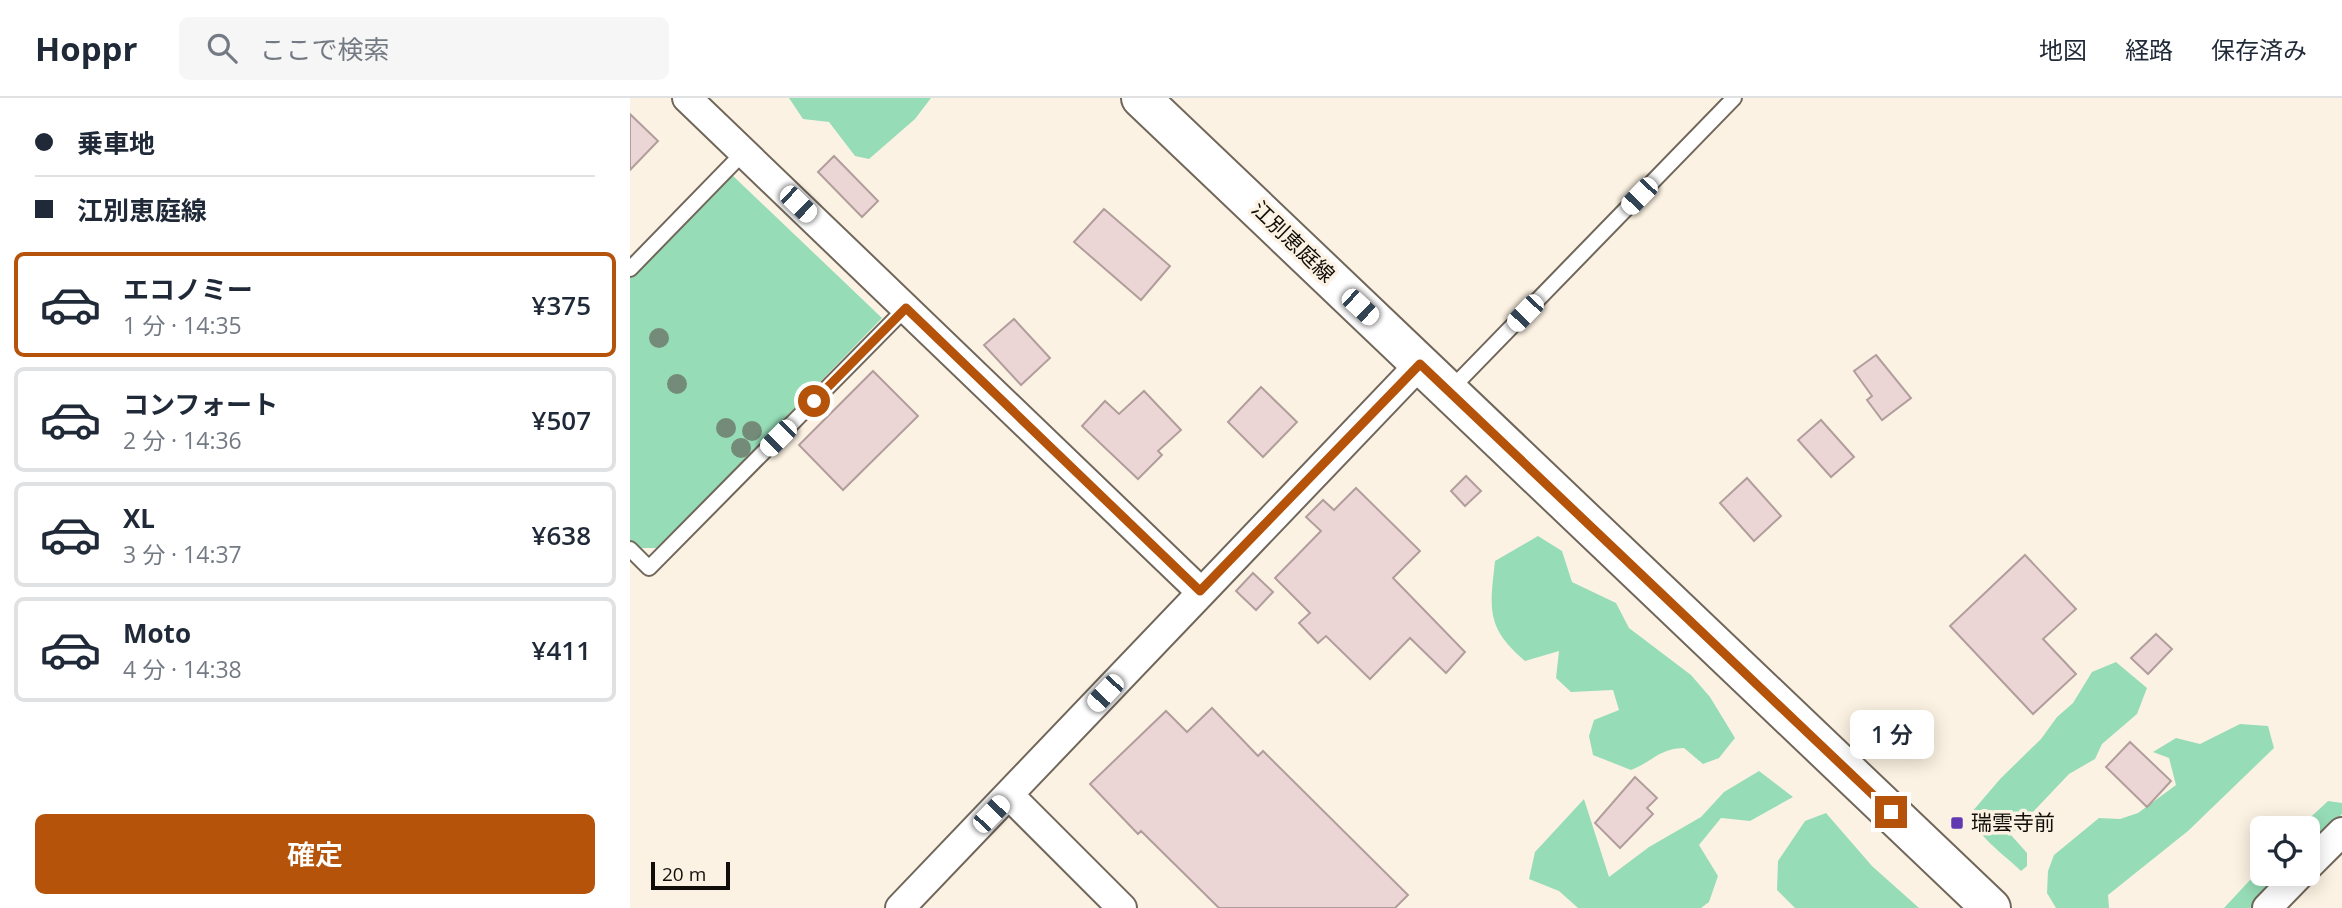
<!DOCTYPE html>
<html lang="ja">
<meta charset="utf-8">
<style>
:root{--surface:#fff;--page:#f6f6f7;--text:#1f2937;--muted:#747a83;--line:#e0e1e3;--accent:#b45309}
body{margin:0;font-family:"Open Sans","Noto Sans JP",sans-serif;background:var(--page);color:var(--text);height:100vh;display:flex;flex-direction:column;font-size:26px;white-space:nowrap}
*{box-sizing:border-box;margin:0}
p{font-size:23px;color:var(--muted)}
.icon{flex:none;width:38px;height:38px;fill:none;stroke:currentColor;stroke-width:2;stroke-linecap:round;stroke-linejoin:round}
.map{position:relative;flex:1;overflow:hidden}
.drawer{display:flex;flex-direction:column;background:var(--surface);width:630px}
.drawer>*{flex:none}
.guide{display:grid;align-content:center;height:154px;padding:0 35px;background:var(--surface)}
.fabs{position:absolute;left:1620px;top:718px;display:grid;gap:14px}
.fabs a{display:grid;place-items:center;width:70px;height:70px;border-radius:10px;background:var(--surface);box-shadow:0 4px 18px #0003;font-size:35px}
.scale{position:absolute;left:21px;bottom:18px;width:79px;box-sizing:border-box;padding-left:7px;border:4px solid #110e09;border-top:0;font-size:19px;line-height:24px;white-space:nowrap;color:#110e09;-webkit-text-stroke:5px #fcf2e3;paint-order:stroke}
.end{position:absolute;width:32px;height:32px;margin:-16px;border:9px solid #b45309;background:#fff;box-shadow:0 0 0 4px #fff}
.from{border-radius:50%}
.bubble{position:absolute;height:49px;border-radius:10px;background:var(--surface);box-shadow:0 4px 18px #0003;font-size:23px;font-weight:600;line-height:49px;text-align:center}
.car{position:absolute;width:21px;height:42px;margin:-21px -10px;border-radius:9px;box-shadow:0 0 5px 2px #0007;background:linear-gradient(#fff 24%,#345 0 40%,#fff 0 76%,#345 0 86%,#fff 0)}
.guide b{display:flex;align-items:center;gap:24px;height:66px;font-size:26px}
.guide b+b{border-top:2px solid var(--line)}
.guide i{width:18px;height:18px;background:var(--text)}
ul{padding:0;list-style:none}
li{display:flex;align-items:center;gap:21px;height:105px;margin:0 14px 10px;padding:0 21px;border:4px solid var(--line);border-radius:10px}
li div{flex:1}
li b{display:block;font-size:26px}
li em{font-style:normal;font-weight:600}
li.current{border-color:var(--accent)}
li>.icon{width:63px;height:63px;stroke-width:1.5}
.primary-button{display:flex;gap:14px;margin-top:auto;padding:14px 35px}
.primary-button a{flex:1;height:80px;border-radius:10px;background:var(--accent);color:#fff;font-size:28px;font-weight:600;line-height:80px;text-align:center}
header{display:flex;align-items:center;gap:42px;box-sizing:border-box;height:98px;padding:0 35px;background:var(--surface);border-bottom:2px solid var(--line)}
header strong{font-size:33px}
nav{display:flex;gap:38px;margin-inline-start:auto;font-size:24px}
.search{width:490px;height:63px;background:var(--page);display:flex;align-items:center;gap:18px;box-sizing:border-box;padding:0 24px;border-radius:10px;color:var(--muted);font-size:26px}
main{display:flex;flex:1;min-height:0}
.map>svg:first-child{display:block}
.green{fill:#96ddb7}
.building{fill:#ebd6d5;stroke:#b19e9c;stroke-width:2}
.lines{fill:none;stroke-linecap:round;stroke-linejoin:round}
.lane-casing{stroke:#70675a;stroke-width:18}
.street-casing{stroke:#70675a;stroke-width:32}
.primary-casing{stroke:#70675a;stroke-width:42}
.lane{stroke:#fff;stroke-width:14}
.street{stroke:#fff;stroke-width:28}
.primary{stroke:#fff;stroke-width:38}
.tree{fill:#758b79}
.route{stroke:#b45309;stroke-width:9}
.poi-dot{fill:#6139b1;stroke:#fcf2e3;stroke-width:2.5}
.labels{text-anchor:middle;stroke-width:7;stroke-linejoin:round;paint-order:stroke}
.street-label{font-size:21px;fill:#110e09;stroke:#fcf2e3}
.poi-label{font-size:21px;fill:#110e09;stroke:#fcf2e3;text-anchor:start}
</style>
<header>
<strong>Hoppr</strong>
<div class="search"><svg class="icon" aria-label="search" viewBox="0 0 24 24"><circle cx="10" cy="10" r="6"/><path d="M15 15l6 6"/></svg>ここで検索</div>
<nav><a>地図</a><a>経路</a><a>保存済み</a></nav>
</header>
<main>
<section class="drawer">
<div class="guide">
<b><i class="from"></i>乗車地</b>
<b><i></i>江別恵庭線</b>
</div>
<ul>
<li class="current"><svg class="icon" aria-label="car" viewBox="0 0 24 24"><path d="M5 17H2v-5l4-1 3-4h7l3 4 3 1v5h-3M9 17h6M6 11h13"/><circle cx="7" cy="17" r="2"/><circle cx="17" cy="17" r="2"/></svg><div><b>エコノミー</b><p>1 分 · 14:35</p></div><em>¥375</em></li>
<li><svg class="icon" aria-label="car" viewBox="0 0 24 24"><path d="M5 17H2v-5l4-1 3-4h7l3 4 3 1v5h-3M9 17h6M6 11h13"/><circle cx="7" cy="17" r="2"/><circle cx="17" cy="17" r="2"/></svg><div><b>コンフォート</b><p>2 分 · 14:36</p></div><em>¥507</em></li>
<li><svg class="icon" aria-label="car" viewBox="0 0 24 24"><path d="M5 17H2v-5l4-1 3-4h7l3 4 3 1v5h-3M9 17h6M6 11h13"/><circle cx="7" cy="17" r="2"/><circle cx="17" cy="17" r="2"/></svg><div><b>XL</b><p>3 分 · 14:37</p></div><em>¥638</em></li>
<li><svg class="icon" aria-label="car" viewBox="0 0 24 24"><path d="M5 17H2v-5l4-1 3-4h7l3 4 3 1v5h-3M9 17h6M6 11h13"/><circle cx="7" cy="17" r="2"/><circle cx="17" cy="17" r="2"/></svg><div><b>Moto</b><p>4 分 · 14:38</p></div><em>¥411</em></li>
</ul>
<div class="primary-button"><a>確定</a></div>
</section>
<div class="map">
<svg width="1712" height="810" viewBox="0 0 1712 810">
<rect width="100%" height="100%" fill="#fcf2e3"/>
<path class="green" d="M159 0H301L285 21 239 61 225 58 199 24 173 21Z
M100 75 252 220 29 450H8L0 442V180Z
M908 438 932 453 942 484 986 505 999 530 1061 577 1080 599 1105 640 1089 660 1073 666 1054 650C1028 651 1024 663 1001 672L963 657 959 638 964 622 989 612 983 592 941 594 926 580 929 553 895 563C855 529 860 510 865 463Z
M1486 564 1517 590 1507 616 1472 646 1465 661 1439 676 1381 737 1397 755V768L1391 773C1375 757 1344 737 1341 715L1371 680 1411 641 1427 619 1443 605 1462 574Z
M1610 626 1638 628 1644 650 1558 733 1478 797 1479 810H1426L1417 795 1418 773 1424 757 1469 720 1490 721 1508 715 1546 687 1539 660 1523 654 1546 640 1570 646Z
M1129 673 1163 699 1120 723 1091 720 1069 747 1088 778 1079 804 1071 810H948L929 793 899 781 905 754 954 701 979 779 1019 749 1071 719 1094 694Z
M1698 703 1712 705V716L1678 751V730H1669Z
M1196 715 1242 768 1289 810H1165L1147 792 1148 763 1175 723Z
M1633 768V775H1654L1620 810H1594Z"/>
<path class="building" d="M0 16 28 43 0 72Z
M204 58 248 103 232 119 188 74Z
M474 111 540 168 511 202 444 144Z
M384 221 420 260 391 287 354 247Z
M1246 257 1281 300 1252 322 1237 302 1242 298 1224 273Z
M243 273 288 318 213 392 169 347Z
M631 289 667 324 633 359 598 324Z
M514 293 551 332 528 353 532 357 508 381 452 328 475 303 489 316Z
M1191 322 1224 359 1201 379 1168 342Z
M836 378 851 393 835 408 821 393Z
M1117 380 1151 418 1124 443 1090 405Z
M726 390 790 453 763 480 835 554 816 575 780 540 740 581 696 538 688 545 669 525 680 515 645 480 691 433 676 419 693 402 704 412Z
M1395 457 1446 511 1413 541 1446 576 1403 616 1320 528Z
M623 475 643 494 626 512 606 493Z
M1526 536 1542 551 1518 576 1501 560Z
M582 610 628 658 633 653 778 797 765 810H589L511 733 508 736 460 686 536 613 557 634Z
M1500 644 1541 683 1517 709 1476 669Z
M1005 679 1027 700 1017 710 1023 716 990 750 965 725Z"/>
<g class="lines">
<g class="lane-casing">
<path id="lane" d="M0 171 114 54
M820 292 1104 0
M0 451 19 470 276 210"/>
</g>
<g class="street-casing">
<path id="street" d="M57 0 570 493
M379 697 492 810
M1678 768 1712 734
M270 810 790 266
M1637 810 1671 775"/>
</g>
<g class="primary-casing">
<path id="primary" d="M511 0 1361 810"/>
</g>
<use href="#lane" class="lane"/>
<use href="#street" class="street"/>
<use href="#primary" class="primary"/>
</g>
<g class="tree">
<circle cx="29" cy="240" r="10"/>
<circle cx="47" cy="286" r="10"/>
<circle cx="96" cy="330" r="10"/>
<circle cx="122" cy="333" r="10"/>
<circle cx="111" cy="350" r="10"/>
</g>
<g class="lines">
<path class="route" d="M184 303 276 210 570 493 790 266 1261 714"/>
</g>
<rect class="poi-dot" x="1320" y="718" width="14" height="14" rx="3.5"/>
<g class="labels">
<g class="street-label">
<text transform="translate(663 144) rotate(44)" y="7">江別恵庭線</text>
</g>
<g class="poi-label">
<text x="1341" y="732">瑞雲寺前</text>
</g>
</g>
</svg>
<div class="fabs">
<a><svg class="icon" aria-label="locate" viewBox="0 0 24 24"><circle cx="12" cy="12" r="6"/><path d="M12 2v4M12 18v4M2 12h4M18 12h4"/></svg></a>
</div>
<div class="scale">20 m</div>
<i class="end from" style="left:184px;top:303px"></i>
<i class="end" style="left:1261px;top:714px"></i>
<div class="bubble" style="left:1220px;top:612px;width:84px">1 分</div>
<i class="car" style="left:1009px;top:98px;rotate:224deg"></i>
<i class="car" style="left:168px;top:106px;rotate:134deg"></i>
<i class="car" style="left:730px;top:209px;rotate:133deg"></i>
<i class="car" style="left:895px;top:215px;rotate:224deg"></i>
<i class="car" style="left:148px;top:340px;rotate:225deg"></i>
<i class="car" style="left:475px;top:595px;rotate:223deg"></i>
<i class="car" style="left:361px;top:716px;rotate:44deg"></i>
</div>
</main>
